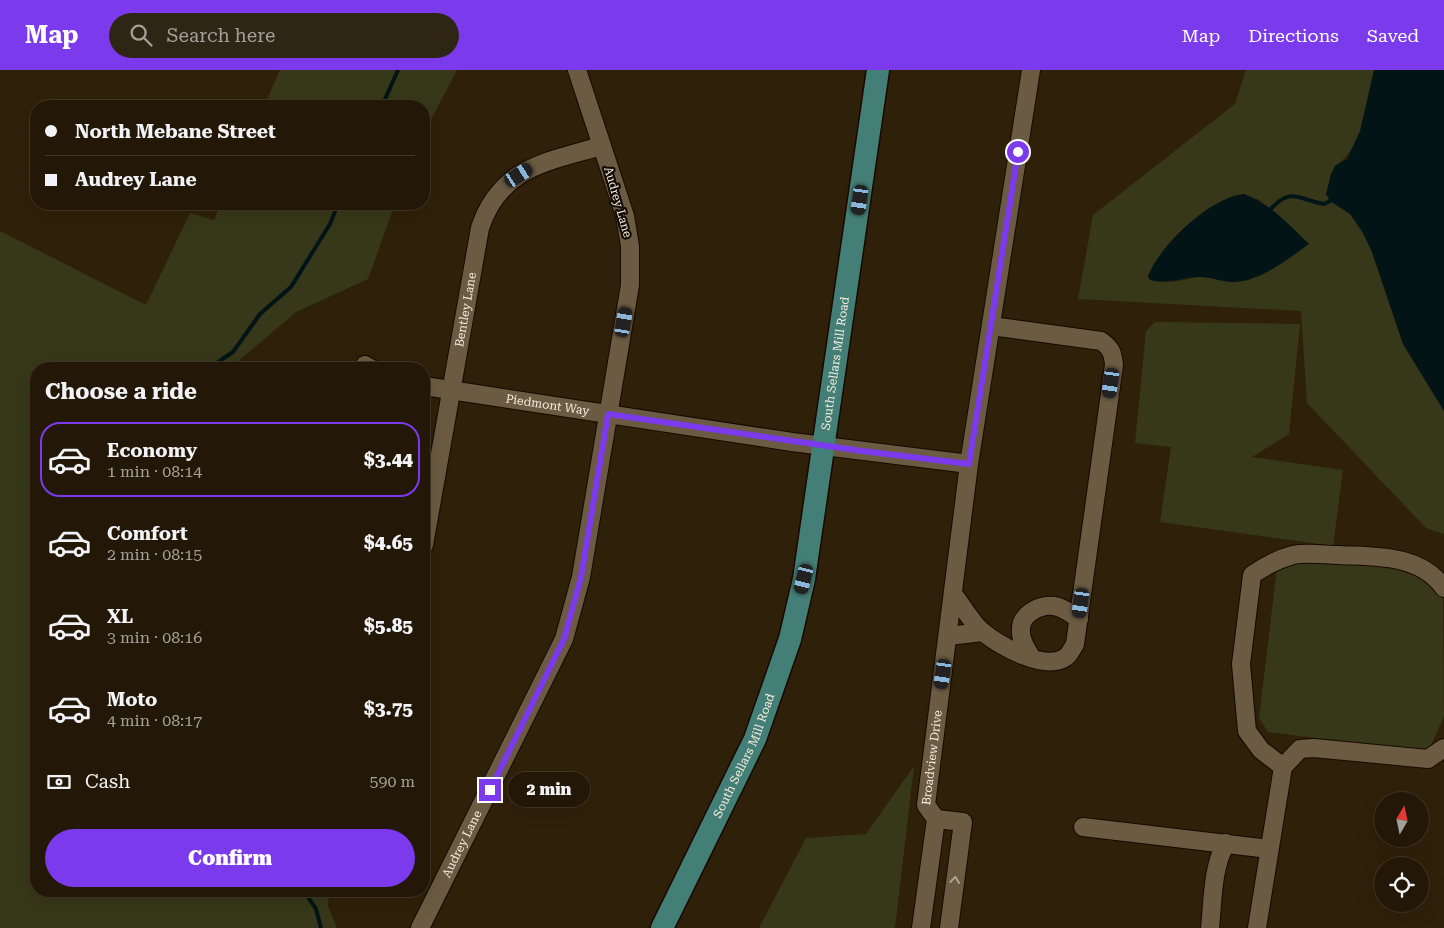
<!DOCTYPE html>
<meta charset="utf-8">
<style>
:root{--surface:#231807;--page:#2f2515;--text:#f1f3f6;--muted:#a3a09b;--line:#403728;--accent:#7c3aed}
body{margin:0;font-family:"Roboto Serif",serif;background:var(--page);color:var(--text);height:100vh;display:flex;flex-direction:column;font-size:19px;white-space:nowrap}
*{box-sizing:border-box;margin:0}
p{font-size:16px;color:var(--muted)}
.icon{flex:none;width:28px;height:28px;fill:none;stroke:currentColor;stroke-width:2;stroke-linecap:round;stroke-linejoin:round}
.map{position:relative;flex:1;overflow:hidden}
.sheet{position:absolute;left:30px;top:292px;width:400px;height:535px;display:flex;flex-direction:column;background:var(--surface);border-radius:20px;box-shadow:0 5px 20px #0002,0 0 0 1px var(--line)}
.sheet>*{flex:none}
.top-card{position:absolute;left:30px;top:30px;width:400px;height:110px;border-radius:20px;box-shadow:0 5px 20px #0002,0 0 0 1px var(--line);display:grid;align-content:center;height:110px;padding:0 15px;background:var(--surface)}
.needle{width:32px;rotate:9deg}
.controls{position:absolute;left:1374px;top:722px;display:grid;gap:10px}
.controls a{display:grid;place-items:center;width:55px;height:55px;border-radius:50%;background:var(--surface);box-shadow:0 5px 20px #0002,0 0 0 1px var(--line);font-size:25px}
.end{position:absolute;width:22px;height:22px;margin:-11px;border:6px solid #7c3aed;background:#fff;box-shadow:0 0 0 2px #fff}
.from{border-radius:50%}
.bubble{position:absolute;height:35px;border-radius:18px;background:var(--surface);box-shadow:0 5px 20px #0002,0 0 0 1px var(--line);font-size:16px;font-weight:800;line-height:35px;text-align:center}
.car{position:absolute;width:15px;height:30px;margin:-15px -8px;border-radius:6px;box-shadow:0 0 4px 1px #0007;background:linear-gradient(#222 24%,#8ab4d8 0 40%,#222 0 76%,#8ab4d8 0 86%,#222 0)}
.top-card b{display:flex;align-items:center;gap:18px;height:48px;font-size:19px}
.top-card b+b{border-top:1px solid var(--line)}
.top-card i{width:12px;height:12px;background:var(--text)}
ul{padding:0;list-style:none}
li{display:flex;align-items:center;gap:15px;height:75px;margin:0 10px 8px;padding:0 5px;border:2px solid transparent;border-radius:20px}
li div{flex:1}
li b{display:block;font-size:19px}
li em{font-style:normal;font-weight:800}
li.current{border-color:var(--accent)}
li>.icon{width:45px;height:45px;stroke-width:1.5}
h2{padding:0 15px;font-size:22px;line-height:60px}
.pay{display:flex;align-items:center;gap:12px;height:55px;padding:0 15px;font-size:19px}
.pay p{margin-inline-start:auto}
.button{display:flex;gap:10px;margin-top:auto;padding:10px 15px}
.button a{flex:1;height:58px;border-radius:30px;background:var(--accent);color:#fff;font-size:20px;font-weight:800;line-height:58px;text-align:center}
header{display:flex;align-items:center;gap:30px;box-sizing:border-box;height:70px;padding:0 25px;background:var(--accent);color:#fff}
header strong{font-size:24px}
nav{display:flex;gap:28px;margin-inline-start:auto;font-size:18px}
.search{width:350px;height:45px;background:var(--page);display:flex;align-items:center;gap:12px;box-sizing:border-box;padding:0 18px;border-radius:28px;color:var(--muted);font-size:19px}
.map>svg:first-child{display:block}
.green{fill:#373819;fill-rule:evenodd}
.water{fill:#031417}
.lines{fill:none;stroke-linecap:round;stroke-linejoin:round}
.stream{stroke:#031417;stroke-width:4}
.minor-casing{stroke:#170900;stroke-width:20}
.major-casing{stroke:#170900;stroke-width:25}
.minor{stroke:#6b5b42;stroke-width:18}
.major{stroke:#447f77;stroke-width:22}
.oneway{stroke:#b0a490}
.route{stroke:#7c3aed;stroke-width:6}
.labels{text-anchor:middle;stroke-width:4.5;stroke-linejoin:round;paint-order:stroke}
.street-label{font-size:12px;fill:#f6ecde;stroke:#120b04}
</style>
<header>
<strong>Map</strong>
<div class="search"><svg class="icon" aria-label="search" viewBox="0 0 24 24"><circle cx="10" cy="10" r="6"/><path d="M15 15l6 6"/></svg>Search here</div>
<nav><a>Map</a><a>Directions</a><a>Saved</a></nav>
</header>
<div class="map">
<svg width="1444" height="858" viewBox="0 0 1444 858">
<rect width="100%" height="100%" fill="#2f2009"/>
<path class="green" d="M280 0H457L424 63V36H264Z
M1246 0H1374C1370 31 1363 78 1335 96L1330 131 1351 144 1363 163 1372 182 1403 274 1444 341V464L1426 458 1307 333 1301 241 1078 229 1093 145 1235 34ZM1235 125 1258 129 1309 174 1249 210 1232 212 1203 206 1173 212 1148 206C1163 170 1201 141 1235 125Z
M221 134H395L368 209 296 242 229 299H36V821H329L328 836 337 858H0V161L146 235 190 143 214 150Z
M1155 252 1300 254 1289 364 1252 387 1343 400 1333 476 1160 452 1171 377 1135 373 1146 261Z
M1323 490C1371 494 1411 487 1443 529L1444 646 1428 682 1268 662 1259 648 1277 498 1289 493Z
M914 696 895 858H759L806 768 866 764Z"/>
<path class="water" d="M1374 0H1444V341L1403 274 1372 182 1363 163 1350 144 1330 131 1326 124 1331 104 1335 96 1347 89 1360 61Z
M1244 124C1271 134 1289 155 1309 174 1288 189 1261 211 1234 212 1221 212 1209 206 1196 207 1180 208 1166 215 1150 210L1148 206C1161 175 1210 127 1244 124Z"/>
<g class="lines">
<path class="stream" d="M382 36 398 0
M1268 142C1291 115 1298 130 1324 134L1334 129
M208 299 233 282 260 244 291 217 330 154 338 134
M304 821 316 839 321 858"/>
<g class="minor-casing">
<g id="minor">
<path d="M365 295 372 299"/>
<path id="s1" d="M424 316 792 372 969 394"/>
<path id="s2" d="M424 475 480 158C500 97 547 92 601 76"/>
<path d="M953 524C963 536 972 554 984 563 1001 576 1045 602 1066 587 1070 584 1072 579 1075 574L1114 295C1113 283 1111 278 1101 271L991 256"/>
<path d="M948 566 983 562"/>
<path d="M1032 588C1027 580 1021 572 1021 562 1019 545 1039 534 1054 536 1063 537 1071 544 1079 549"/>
<path d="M1283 697 1261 680 1247 661 1241 594 1252 505C1265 496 1278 489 1293 485 1307 482 1325 485 1339 485 1376 487 1420 484 1444 518"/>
<path d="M936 749 963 752 949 858"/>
<path d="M1083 757 1269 779"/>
<path id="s3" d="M420 858 564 569 581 507 630 215V176L625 146 577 0"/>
<path id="s4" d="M921 858 936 749 926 735 969 394 1031 0"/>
<path d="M1210 858C1213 830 1212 798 1226 773"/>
<path d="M1257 858 1283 697 1300 679 1314 678 1428 689 1444 678"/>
</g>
</g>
<g class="major-casing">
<g id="major">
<path id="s5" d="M662 858 755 669 790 569 804 509 878 0"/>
</g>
</g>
<use href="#minor" class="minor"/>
<use href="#major" class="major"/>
</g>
<defs><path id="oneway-chevron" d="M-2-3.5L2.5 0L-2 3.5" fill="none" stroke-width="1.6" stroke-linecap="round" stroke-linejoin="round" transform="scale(1.25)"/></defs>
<use class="oneway" href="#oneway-chevron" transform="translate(955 810) rotate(-83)"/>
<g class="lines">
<path class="route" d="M490 720 564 569 581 507 608 344 862 381 969 394 1018 82"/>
</g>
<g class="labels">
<g class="street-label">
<text transform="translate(618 132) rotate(74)" y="4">Audrey Lane</text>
<text dy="4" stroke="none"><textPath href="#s2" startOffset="239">Bentley Lane</textPath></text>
<text dy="4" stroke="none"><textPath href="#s5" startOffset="596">South Sellars Mill Road</textPath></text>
<text dy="4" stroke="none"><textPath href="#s1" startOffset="125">Piedmont Way</textPath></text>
<text dy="4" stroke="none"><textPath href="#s5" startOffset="191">South Sellars Mill Road</textPath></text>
<text dy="4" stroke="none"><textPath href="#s4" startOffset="175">Broadview Drive</textPath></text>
<text dy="4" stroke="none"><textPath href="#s3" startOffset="94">Audrey Lane</textPath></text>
</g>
</g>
</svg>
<div class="controls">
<a><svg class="needle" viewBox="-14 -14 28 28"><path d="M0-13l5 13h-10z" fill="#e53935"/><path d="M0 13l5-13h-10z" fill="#a3a09b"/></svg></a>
<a><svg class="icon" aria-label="locate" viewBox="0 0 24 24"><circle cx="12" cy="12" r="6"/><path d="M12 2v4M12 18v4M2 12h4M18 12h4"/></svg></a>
</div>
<i class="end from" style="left:1018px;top:82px"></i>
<i class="end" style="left:490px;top:720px"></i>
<div class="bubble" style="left:508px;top:702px;width:82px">2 min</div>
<i class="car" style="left:519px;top:105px;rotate:57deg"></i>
<i class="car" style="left:860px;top:130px;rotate:188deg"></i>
<i class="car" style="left:624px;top:252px;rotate:10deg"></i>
<i class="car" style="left:1111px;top:313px;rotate:188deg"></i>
<i class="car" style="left:804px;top:509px;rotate:194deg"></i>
<i class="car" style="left:1081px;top:533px;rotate:188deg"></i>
<i class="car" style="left:943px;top:604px;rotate:188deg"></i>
<div class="top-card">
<b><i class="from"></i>North Mebane Street</b>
<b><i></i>Audrey Lane</b>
</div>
<section class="sheet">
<h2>Choose a ride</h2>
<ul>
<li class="current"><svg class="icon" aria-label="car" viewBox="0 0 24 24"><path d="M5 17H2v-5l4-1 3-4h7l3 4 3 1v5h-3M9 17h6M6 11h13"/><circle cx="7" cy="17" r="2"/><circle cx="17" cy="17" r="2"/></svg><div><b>Economy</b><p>1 min · 08:14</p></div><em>$3.44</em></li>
<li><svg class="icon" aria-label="car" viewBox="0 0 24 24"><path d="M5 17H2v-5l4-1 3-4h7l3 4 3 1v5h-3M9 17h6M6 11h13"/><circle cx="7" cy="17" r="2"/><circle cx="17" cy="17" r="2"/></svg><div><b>Comfort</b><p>2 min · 08:15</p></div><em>$4.65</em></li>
<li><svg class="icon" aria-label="car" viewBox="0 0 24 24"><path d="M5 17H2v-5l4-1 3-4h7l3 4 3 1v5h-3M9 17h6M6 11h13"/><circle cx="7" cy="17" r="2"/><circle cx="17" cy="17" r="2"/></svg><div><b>XL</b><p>3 min · 08:16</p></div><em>$5.85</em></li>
<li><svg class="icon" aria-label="car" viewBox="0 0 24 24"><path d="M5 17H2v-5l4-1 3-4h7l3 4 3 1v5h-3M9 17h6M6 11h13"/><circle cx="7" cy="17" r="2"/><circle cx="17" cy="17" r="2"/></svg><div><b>Moto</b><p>4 min · 08:17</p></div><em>$3.75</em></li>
</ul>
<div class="pay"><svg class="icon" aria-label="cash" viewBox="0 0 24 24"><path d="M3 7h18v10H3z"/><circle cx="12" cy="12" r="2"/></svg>Cash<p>590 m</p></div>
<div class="button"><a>Confirm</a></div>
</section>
</div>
